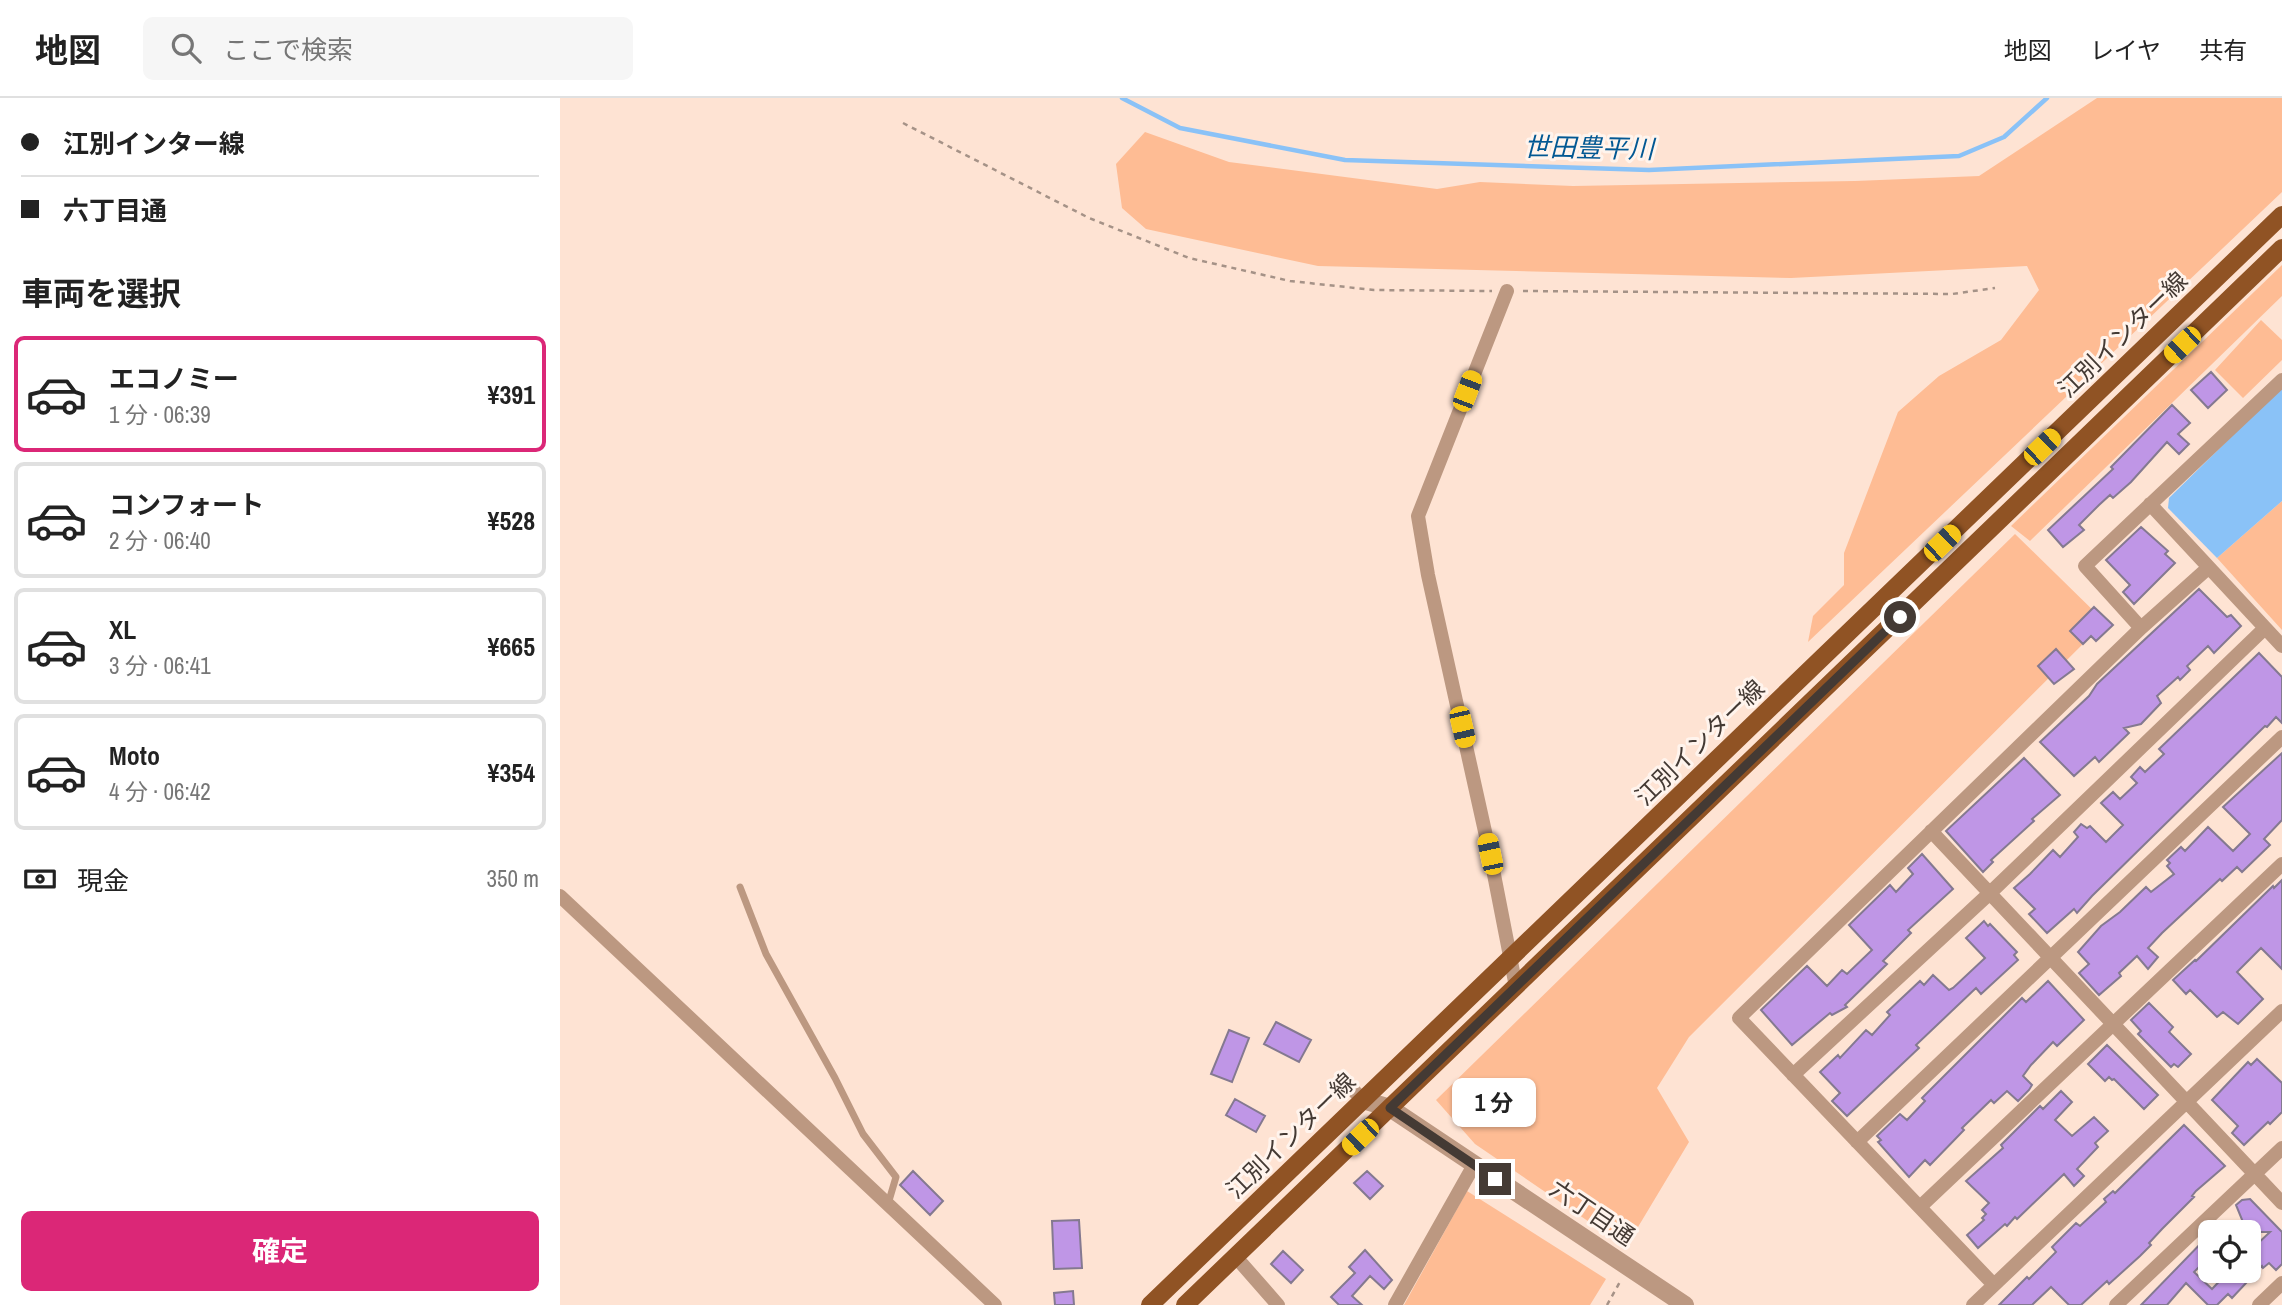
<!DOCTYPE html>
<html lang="ja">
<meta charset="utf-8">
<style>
:root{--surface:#fff;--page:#f6f6f6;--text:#222;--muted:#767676;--line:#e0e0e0;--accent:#db2777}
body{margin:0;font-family:"Archivo Narrow","Noto Sans JP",sans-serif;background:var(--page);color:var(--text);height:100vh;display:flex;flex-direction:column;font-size:26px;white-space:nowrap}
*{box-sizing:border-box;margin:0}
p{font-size:23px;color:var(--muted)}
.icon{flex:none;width:38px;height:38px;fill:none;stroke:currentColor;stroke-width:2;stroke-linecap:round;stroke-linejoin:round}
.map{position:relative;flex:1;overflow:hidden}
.panel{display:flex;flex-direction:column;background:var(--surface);width:560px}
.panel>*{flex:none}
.banner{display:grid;align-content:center;height:154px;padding:0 21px;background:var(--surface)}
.controls{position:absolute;left:1638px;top:1122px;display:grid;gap:14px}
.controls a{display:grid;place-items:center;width:63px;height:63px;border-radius:10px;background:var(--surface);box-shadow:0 2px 5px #0004;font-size:35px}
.end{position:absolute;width:32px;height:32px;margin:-16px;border:9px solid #443a34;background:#fff;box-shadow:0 0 0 4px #fff}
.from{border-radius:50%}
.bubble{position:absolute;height:49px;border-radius:10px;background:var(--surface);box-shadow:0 2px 5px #0004;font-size:23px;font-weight:700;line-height:49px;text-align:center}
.car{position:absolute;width:21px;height:42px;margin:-21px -10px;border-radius:9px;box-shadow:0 0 5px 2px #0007;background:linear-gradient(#f5c518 24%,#345 0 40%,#f5c518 0 76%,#345 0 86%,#f5c518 0)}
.banner b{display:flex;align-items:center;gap:24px;height:66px;font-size:26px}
.banner b+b{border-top:2px solid var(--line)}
.banner i{width:18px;height:18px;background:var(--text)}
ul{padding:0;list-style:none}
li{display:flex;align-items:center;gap:21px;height:116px;margin:0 14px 10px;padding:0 7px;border:4px solid var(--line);border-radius:10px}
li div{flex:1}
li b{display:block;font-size:26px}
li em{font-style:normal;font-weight:700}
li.current{border-color:var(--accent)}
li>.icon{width:63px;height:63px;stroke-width:1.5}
h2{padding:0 21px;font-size:32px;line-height:84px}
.pay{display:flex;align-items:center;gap:18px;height:77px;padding:0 21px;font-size:26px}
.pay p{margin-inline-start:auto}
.cta{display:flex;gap:14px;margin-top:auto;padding:14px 21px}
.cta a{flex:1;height:80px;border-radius:10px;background:var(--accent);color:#fff;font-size:28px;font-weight:700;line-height:80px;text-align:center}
header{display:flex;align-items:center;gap:42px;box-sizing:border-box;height:98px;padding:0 35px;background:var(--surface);border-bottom:2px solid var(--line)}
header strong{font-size:33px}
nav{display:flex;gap:38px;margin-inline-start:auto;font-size:24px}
.search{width:490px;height:63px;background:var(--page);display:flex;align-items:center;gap:18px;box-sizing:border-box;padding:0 24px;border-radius:10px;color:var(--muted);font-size:26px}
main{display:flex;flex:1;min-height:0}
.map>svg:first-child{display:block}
.green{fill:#febc94}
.water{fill:#8ac2f7}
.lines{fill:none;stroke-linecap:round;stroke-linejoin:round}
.stream{stroke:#8ac2f7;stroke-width:4.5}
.building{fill:#bf96e6;stroke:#847990;stroke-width:2}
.path{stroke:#a59287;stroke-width:2.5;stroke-dasharray:5 5;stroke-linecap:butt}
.service{stroke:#bc9881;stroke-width:7}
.minor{stroke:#bc9881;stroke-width:14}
.tertiary{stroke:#bc9881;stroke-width:18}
.primary{stroke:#905324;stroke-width:18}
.route{stroke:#443a34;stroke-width:9}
.labels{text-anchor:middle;stroke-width:6;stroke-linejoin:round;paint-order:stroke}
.street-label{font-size:24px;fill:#443a34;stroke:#fff4ed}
.water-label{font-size:26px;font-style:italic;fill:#025893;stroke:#fff4ed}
</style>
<header>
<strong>地図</strong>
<div class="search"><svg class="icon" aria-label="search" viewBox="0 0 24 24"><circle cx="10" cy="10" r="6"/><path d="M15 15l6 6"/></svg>ここで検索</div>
<nav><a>地図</a><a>レイヤ</a><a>共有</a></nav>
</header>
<main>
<section class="panel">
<div class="banner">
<b><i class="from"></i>江別インター線</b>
<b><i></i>六丁目通</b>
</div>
<h2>車両を選択</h2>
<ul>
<li class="current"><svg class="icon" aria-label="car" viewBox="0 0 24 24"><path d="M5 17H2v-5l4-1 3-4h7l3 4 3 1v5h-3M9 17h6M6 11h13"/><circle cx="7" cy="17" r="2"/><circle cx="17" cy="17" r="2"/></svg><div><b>エコノミー</b><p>1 分 · 06:39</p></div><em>¥391</em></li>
<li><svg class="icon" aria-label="car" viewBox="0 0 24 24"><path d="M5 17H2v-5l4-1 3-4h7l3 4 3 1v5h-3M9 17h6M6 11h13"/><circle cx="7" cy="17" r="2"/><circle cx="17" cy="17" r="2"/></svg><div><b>コンフォート</b><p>2 分 · 06:40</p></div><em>¥528</em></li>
<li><svg class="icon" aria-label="car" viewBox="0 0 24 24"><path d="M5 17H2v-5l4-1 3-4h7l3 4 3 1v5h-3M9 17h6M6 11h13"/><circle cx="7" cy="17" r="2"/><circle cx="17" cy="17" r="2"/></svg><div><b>XL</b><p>3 分 · 06:41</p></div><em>¥665</em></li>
<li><svg class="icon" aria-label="car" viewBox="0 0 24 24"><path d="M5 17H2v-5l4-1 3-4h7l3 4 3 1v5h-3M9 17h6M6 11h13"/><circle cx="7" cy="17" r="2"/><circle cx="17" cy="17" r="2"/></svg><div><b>Moto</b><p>4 分 · 06:42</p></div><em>¥354</em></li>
</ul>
<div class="pay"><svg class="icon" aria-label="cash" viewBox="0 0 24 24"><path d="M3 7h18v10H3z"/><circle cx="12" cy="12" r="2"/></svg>現金<p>350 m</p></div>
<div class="cta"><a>確定</a></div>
</section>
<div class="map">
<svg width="1722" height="1207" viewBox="0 0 1722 1207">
<rect width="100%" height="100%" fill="#fee3d3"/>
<path class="green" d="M1537 0H1722V94L1248 544 1253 518 1284 487V455L1338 314 1379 278 1441 242 1479 192 1467 168 1231 180 758 168 586 131 562 110 556 66 585 34 669 64 877 91 920 84 1013 88 1295 83 1419 78Z
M1722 167V198L1470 443 1451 428Z
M1701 222 1722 242V262L1683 300 1655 272Z
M1722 403V532L1657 460Z
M1455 436 1545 524 1129 939 1097 990 1129 1044 1066 1149 915 1046 876 1002Z
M907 1093 1046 1181 1030 1207H844Z"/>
<path class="water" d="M1722 289V403L1657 460 1608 410 1609 400Z"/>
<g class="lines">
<path class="stream" d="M562 0 620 30 785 62 1089 72 1399 58 1444 39 1487 0"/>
</g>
<path class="building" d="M1651 274 1667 292 1648 310 1631 292Z
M1612 307 1630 325 1618 336 1629 346 1619 356 1607 344 1571 384 1553 400 1550 397 1539 407 1519 427 1524 432 1503 449 1488 432 1553 371 1551 369Z
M1581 429 1608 453 1605 456 1615 465 1574 506 1563 494 1570 487 1546 462Z
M1639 491 1667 519 1671 517 1681 528 1654 555 1648 548 1627 568 1630 572 1620 582 1618 579 1597 598 1601 605 1581 626 1564 630 1569 635 1539 664 1535 659 1514 678 1480 644 1529 598 1537 586Z
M1534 509 1553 527 1536 543 1531 538 1523 546 1510 533Z
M1496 551 1514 571 1494 586 1478 568Z
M1699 555 1722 579V625L1716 619 1707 629 1705 628 1532 798 1517 815 1514 811 1487 835 1469 816 1475 811 1454 790 1470 776 1493 752 1500 759 1518 739 1514 734 1521 726 1527 730 1530 728 1546 744 1563 727 1541 705 1553 694 1560 701 1577 685 1571 679 1580 669 1585 674 1604 656 1599 651Z
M1722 655V722L1704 741 1710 747 1682 774 1677 769 1662 783 1660 781 1602 835 1588 850 1598 859 1588 871 1577 858 1559 875 1561 878 1539 897 1519 875 1529 866 1518 854 1541 828 1560 814 1586 789 1591 794 1614 776 1607 768 1610 765 1607 762 1621 749 1625 753 1648 729 1673 753 1690 736 1663 709Z
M1464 660 1500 697 1472 721 1474 723 1431 762 1433 764 1423 774 1386 733Z
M1362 756 1393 791 1348 832 1351 835 1323 863 1327 866 1285 907 1287 909 1272 917 1270 915 1232 947 1201 912 1247 868 1267 888 1282 872 1287 876 1312 852 1289 827 1330 787 1336 794 1353 776 1348 770Z
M1722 782V871L1701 850 1677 874 1703 901 1678 926 1663 914 1657 919 1630 892 1626 896 1613 882 1635 862 1636 863 1713 788 1714 790Z
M1424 823 1428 828 1430 826 1457 854 1454 857 1458 862 1421 896 1416 890 1356 947 1359 950 1287 1018 1272 1003 1280 995 1260 974 1278 957 1280 960 1306 932 1312 937 1330 917 1327 914 1360 883 1364 887 1373 877 1389 892 1393 890 1425 860 1406 840Z
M1488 883 1524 922 1497 948 1493 944 1471 967 1463 978 1472 987 1469 992 1458 1003 1447 993 1434 1005 1431 1002 1402 1030 1404 1032 1370 1067 1365 1062 1349 1079 1318 1044 1321 1042 1317 1038 1340 1016 1347 1022 1365 1003 1362 1000 1462 900 1466 904Z
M1589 905 1613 929 1609 934 1631 956 1618 969 1614 966 1611 969 1578 936 1581 933 1571 922Z
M716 924 751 942 739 964 704 946Z
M669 932 689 940 672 984 651 976Z
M1547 947 1598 997 1584 1011 1554 981 1552 982 1549 979 1545 983 1528 966Z
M1697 961 1722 985V1014L1710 1026 1708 1024 1684 1047 1672 1035 1678 1028 1652 1002 1688 964 1691 967Z
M1501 993 1512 1004 1495 1022 1512 1038 1534 1019 1548 1033 1535 1045 1538 1049 1517 1071 1524 1078 1514 1088 1504 1076 1457 1121 1455 1119 1447 1128 1445 1126 1418 1150 1407 1137 1424 1122 1422 1120 1426 1116 1422 1112 1429 1105 1406 1083 1443 1050 1441 1047 1480 1008 1483 1011Z
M675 1001 705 1018 696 1034 666 1017Z
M1624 1027 1665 1068 1636 1093 1632 1098 1634 1099 1602 1131 1589 1145 1591 1147 1580 1158 1549 1186 1547 1183 1521 1207H1509L1491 1189 1472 1207H1439L1467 1179 1469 1181 1496 1154 1492 1149 1516 1125 1520 1128 1546 1104 1544 1101 1553 1093 1555 1095Z
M353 1073 383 1103 370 1117 340 1087Z
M807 1073 823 1088 810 1101 794 1085Z
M1690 1101 1722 1134V1166L1716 1172 1709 1165 1703 1170 1702 1168 1672 1200 1668 1196 1657 1207H1648L1626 1185 1607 1207H1581L1650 1136V1158L1634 1174 1652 1191 1670 1172H1689V1149L1697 1157 1694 1149 1710 1134H1687L1676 1107 1682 1102Z
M519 1122 522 1170 494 1171 492 1123Z
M805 1152 832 1182 824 1191 810 1178 792 1198 802 1207H779L771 1199 795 1175 789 1169Z
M723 1153 743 1172 731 1185 711 1166Z
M513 1193 514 1207H495L494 1195Z"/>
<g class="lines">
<path class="path" d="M343 25 529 120 629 160 730 183 814 192 932 193
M963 193 1392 196 1435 190
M1047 1207 1061 1182"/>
<path class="service" d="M180 789 206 856 275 980 303 1036 336 1079 328 1106"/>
<path class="minor" d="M947 193 858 418 868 477 930 756 956 889
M1590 406 1722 548
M1581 530 1525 468 1722 282
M1371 733 1722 1105
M0 798 435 1207
M1233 977 1430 795 1705 530
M786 985 803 1002
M1297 1044 1722 639
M1360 1109 1722 766
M675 1158 718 1207
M1434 1187 1179 920 1581 530 1648 470
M835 1207 914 1067
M1413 1207 1722 913
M1556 1207 1722 1050
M1699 1207 1722 1185"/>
<path class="tertiary" d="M803 1002 830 1010 1125 1207"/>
<path class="primary" d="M590 1207 1722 117
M625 1207 1722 150"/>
</g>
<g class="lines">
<path class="route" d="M935 1081 830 1010 1340 519"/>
</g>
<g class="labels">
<g class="street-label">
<text transform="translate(1563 237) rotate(-44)" y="8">江別インター線</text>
<text transform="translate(1140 645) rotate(-44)" y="8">江別インター線</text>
<text transform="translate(731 1038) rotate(-44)" y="8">江別インター線</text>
<text transform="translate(1032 1115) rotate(34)" y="8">六丁目通</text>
</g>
<g class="water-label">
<text transform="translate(1029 50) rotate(1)" y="9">世田豊平川</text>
</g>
</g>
</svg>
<div class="controls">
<a><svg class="icon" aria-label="locate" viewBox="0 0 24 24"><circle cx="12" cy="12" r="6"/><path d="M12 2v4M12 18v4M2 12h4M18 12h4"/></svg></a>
</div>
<i class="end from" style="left:1340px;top:519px"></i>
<i class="end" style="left:935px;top:1081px"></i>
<div class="bubble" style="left:892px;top:980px;width:84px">1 分</div>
<i class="car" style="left:1622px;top:247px;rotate:226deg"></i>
<i class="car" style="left:907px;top:293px;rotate:21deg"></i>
<i class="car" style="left:1482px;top:349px;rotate:46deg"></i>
<i class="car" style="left:1382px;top:445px;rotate:46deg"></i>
<i class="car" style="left:902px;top:629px;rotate:167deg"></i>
<i class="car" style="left:930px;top:756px;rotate:348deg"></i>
<i class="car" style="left:800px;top:1039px;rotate:226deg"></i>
</div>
</main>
